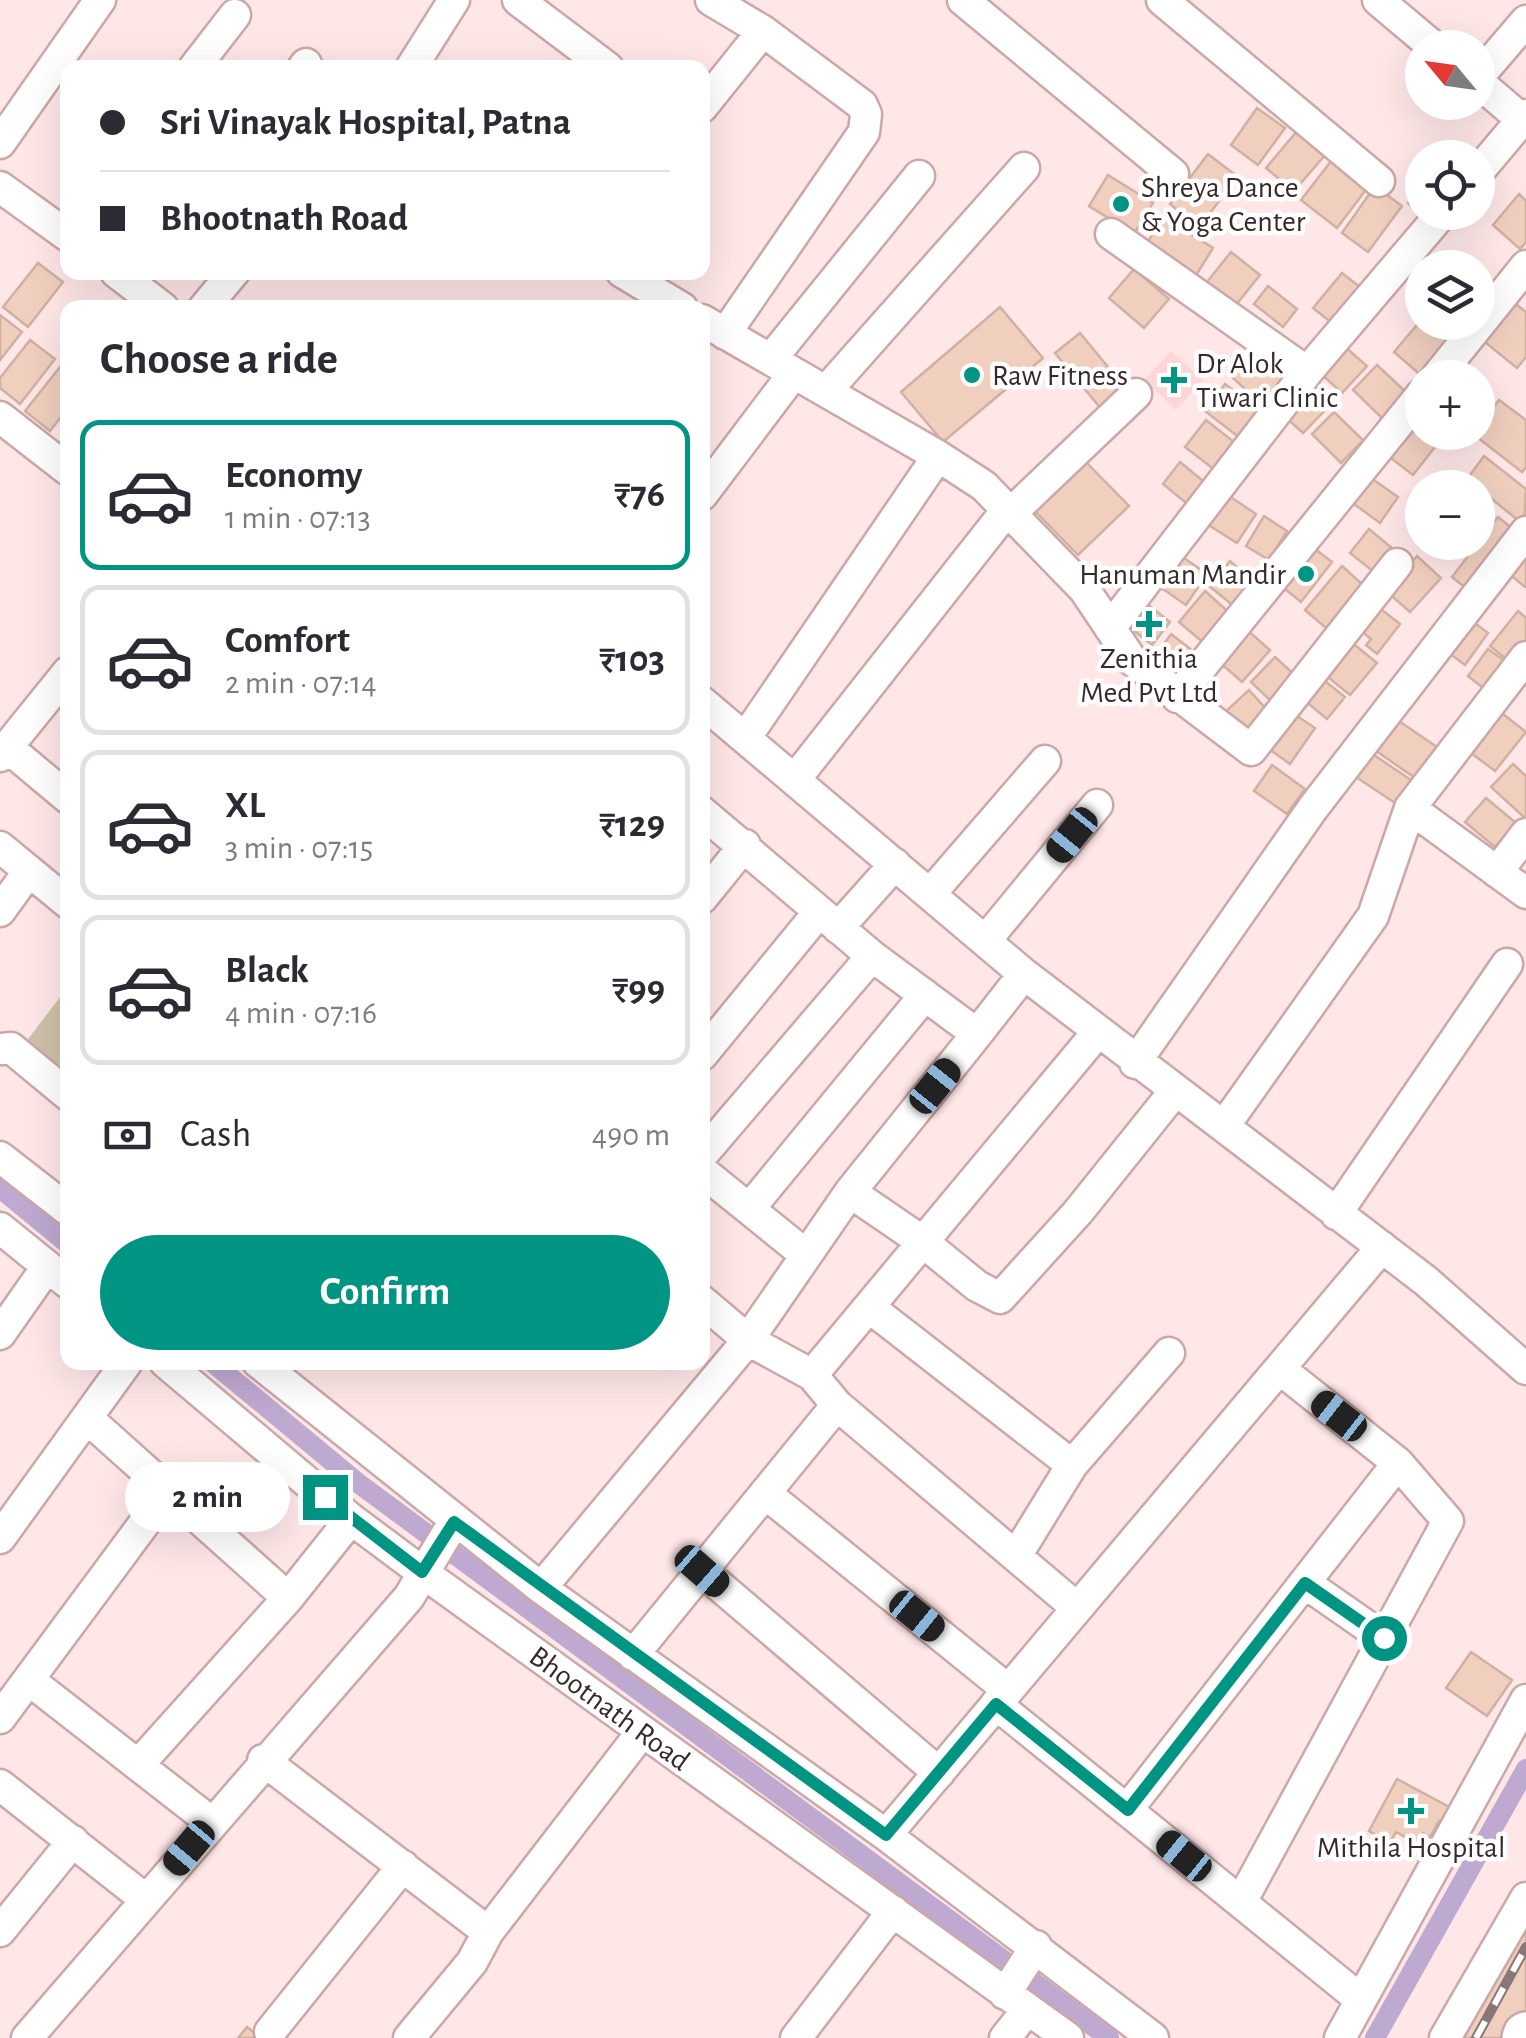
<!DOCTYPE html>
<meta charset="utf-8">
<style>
:root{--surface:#fff;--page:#f2f2f3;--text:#2b2b33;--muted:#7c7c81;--line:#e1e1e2;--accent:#009482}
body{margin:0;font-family:"Alegreya Sans",sans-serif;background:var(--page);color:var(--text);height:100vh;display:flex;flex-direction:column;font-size:38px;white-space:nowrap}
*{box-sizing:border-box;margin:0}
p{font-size:32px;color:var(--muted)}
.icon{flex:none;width:55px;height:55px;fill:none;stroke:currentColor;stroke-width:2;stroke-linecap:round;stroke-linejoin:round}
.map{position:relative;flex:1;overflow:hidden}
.drawer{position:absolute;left:60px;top:300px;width:650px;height:1070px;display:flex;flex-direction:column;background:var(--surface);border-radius:20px;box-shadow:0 10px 40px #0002}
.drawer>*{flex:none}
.top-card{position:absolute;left:60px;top:60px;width:650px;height:220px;border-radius:20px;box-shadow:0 10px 40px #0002;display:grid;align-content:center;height:220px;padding:0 40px;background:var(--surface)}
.needle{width:65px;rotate:299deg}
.controls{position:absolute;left:1405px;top:30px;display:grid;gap:20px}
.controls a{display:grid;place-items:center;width:90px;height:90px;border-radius:50%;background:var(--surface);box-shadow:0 10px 40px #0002;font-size:50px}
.end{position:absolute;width:45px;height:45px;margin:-22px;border:12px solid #009482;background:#fff;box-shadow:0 0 0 5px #fff}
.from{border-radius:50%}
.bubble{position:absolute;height:70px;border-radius:35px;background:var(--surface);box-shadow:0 10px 40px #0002;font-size:32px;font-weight:700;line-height:70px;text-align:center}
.car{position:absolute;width:30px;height:60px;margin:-30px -15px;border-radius:12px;box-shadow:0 0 8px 2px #0007;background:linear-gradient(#222 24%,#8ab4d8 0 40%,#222 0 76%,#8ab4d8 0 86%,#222 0)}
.top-card b{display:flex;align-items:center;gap:35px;height:95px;font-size:38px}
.top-card b+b{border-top:2px solid var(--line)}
.top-card i{width:25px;height:25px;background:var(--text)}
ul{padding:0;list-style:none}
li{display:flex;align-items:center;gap:30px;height:150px;margin:0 20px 15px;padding:0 20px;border:5px solid var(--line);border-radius:20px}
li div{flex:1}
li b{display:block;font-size:38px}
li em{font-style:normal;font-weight:700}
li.on{border-color:var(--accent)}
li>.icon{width:90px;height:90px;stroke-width:1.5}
h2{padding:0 40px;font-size:45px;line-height:120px}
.pay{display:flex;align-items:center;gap:25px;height:110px;padding:0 40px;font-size:38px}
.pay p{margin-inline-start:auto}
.primary-button{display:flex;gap:20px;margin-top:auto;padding:20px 40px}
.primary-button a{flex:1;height:115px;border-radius:60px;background:var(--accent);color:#fff;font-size:40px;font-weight:700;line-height:115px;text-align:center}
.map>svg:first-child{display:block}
.built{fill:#fdd7d8}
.green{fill:#cfc1a8}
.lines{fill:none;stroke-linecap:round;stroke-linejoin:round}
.canal{stroke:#bea9d0;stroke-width:20}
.building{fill:#f0cfbe;stroke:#d0b1a1;stroke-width:2.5}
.minor-casing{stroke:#cca7a8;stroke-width:35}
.highway-casing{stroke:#cca7a8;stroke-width:50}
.minor{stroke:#fff;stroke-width:30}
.highway{stroke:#fff;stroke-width:45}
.rail-casing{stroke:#897778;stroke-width:10}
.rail{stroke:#fff;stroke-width:6;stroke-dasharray:19;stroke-linecap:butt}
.route{stroke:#009482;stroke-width:12}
.poi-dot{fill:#009482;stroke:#fff;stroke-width:4}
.labels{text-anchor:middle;stroke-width:9;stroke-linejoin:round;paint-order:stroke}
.poi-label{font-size:30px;fill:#372829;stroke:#fff;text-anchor:start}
.street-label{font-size:30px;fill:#372829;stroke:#fff}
</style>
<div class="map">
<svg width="1526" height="2038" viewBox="0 0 1526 2038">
<rect width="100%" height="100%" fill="#ffe7e8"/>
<path class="built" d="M1171 351 1203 380 1176 410 1144 380Z"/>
<path class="green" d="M67 988V1088L22 1047Z"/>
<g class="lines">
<path class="canal" d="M0 1188 68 1244
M212 1362 358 1483 1109 2038
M1375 2038 1526 1769"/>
</g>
<path class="building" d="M1257 108 1285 128 1258 165 1231 145Z
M1298 130 1326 154 1294 191 1266 168Z
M1208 154 1238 177 1199 227 1170 204Z
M1332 160 1368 187 1337 228 1301 200Z
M1108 175 1153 203 1134 234 1089 206Z
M1422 185V212H1433L1428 219 1408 203Z
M1375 186 1402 206 1368 252 1342 233Z
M1519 194 1526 201V242L1520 249 1493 225Z
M1163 217 1213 248 1195 277 1145 246Z
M1231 252 1260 275 1236 305 1207 282Z
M38 263 63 282 28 327 3 307Z
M1134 269 1169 299 1144 328 1109 298Z
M1342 273 1365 291 1337 327 1313 308Z
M1268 286 1297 309 1283 327 1254 304Z
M1511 300 1526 312V357L1517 368 1480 338Z
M1000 307 1043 358 943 442 901 392Z
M0 315 22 332 0 360Z
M1422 319 1455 341 1423 377 1394 352Z
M1080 333 1127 390 1102 410 1055 353Z
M30 340 55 359 20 404 0 388V378Z
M1343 345 1367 366 1342 393 1319 372Z
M1254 351 1287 382 1264 407 1231 376Z
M1377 365 1409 395 1384 420 1353 390Z
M60 367 68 373V408L50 431 25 411Z
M1225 384 1266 415 1245 442 1205 411Z
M1312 384 1332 403 1303 433 1283 415Z
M1499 400 1526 420V467L1522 472 1473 434Z
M1334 412 1363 440 1341 463 1312 434Z
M1206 420 1244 450 1224 477 1185 447Z
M1405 424 1435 447 1413 475 1383 452Z
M1484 456 1526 489 1524 525 1467 479Z
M1081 457 1129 506 1078 555 1030 506Z
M1180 462 1214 490 1196 511 1163 484Z
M1361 471 1398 497 1380 523 1343 496Z
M1226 494 1256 514 1237 543 1207 524Z
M1478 501 1489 510 1478 526Z
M1264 516 1287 531 1269 560 1246 546Z
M1498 517 1518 533 1472 593 1452 577Z
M1369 529 1392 548 1374 572 1350 553Z
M1526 541V587H1525L1502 568Z
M1311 546 1332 562 1301 602 1280 585Z
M1181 556 1207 574 1186 605 1160 587Z
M1417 556 1441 578 1410 612 1386 591Z
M1230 561 1255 583 1235 607 1209 586Z
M1342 566 1363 585 1326 628 1305 610Z
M1205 591 1232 615 1206 645 1179 622Z
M1146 603 1170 622 1152 645 1128 626Z
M1377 606 1400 624 1377 654 1366 645 1371 639 1359 629Z
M1518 611 1526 618V645L1511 663 1490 646Z
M1464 615 1488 633 1465 665 1441 647Z
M1246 629 1270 650 1242 682 1218 661Z
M1171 634 1193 651 1172 680 1150 664Z
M1350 641 1377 663 1350 695 1323 673Z
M1488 649 1509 664 1488 692 1468 676Z
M1275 657 1297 677 1272 702 1251 682Z
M1321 678 1345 697 1327 719 1304 700Z
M1249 690 1268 711 1244 733 1225 712Z
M1498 710 1526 732 1495 771 1467 750Z
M1294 714 1315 728 1290 764 1269 749Z
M1390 715 1440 749 1418 780 1369 746Z
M1365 749 1414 782 1398 805 1350 773Z
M1513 764 1526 776V819L1491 787Z
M1272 765 1305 789 1287 814 1254 791Z
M1486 798 1516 823 1495 847 1465 822Z
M1471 1652 1512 1680 1487 1716 1446 1688Z
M1397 1779 1453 1809 1445 1824 1439 1821 1430 1837 1423 1833 1418 1844 1396 1832 1390 1843 1369 1831Z
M1526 1888V2019L1515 2038H1443Z
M247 2027 261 2038H238Z"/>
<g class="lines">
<g class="minor-casing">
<path id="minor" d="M518 0 608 68
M711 0 763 31 862 105 866 114 864 132 725 334
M963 0 1173 174
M1162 0 1379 181
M1378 0 1435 48
M194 68 235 15
M303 68 306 64
M411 68 454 0
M1478 77 1526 21
M1478 82 1526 123
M702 107 763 31
M0 143 100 0
M1478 172 1526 115
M0 187 68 236
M1111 234 1307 372
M116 272 163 308
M622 272 682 308
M204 308 234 272
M702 320 938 456
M771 359 919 176
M1436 378 1526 266
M826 391 1024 168
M0 417 68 470
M702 495 794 373
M1010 514 1136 394
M1110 628 1307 372 1443 212
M1177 697 1422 394
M702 702 1024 974 1426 1281 1526 1369
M746 737 938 456 984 486 1084 589 1131 659 1251 750 1397 564
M7 747 68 798
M0 756 68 672
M796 778 1007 510
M1410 808 1526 893
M702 812 872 956 977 1034 850 1192 923 1242 977 1286 1000 1298 1078 1212 1175 1091
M0 847 68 903
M1497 872 1526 834
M930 894 1045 761
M702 898 745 845
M0 911 29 871
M838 928 895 864
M985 941 1097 805
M977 1034 1024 974
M0 1049 11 1048 68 1095
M702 1055 819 912
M1135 1063 1313 808 1526 532
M1224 1126 1373 916 1410 808 1526 657
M702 1155 872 956
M0 1157 68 1210
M702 1171 806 1255
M850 1192 748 1340 812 1375 837 1405 1077 1608
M749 1209 925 995
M1336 1214 1507 964
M0 1228 68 1283
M869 1307 1072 1465
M0 1334 47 1267
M165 1362 351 1519 422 1572 1068 2038
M258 1362 541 1588 886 1835 1153 2038
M812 1375 1097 1033
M87 1418 288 1598
M765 1493 1008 1690
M0 1538 127 1362
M1016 1556 1072 1465 1169 1353
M702 1571 939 1773
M1305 1583 1384 1638
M541 1588 748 1340 702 1301
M633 1655 837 1405
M29 1680 211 1822
M996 1704 1360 1999
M0 1718 169 1490
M263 1760 488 1932
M139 1764 288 1598 351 1519
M0 1785 145 1899
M1127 1810 1398 1463
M886 1835 1382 1247
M1241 1902 1448 1521 1398 1463 1280 1369
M0 1931 73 1841
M1005 1994 1036 1946
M270 2032 403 1866
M27 2038 409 1597 454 1522
M409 2038 472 1962 488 1932 642 1732
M796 2038 893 1911
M1005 2038 1028 2009
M1340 2038 1526 1700
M1445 2038 1526 1898"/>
</g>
<g class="highway-casing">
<path id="highway" d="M1525 2038 1526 2035"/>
</g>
<use href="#minor" class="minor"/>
<use href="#highway" class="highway"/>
<g class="rail-casing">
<path id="rail" d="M1476 2038 1526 1947"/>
</g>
<use href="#rail" class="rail"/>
</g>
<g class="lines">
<path class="route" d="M325 1497 422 1572 454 1522 886 1835 996 1704 1128 1810 1305 1583 1384 1638"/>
</g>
<g class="poi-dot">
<circle cx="1121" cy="204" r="10"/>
<circle cx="972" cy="375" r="10"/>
<path d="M1169 365h10v10h10v10h-10v10h-10v-10h-10v-10h10z"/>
<circle cx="1306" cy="574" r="10"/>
<path d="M1144 609h10v10h10v10h-10v10h-10v-10h-10v-10h10z"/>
<path d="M1406 1796h10v10h10v10h-10v10h-10v-10h-10v-10h10z"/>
</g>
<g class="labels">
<g class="poi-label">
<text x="1141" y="197">Shreya Dance<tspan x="1141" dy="34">&amp; Yoga Center</tspan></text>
<text x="1196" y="373">Dr Alok<tspan x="1196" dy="34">Tiwari Clinic</tspan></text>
<text x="992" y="385">Raw Fitness</text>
<text x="1286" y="584" text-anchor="end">Hanuman Mandir</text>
<text x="1149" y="668" text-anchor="middle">Zenithia<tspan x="1149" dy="34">Med Pvt Ltd</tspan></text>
<text x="1411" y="1857" text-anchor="middle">Mithila Hospital</text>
</g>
<g class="street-label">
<text transform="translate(610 1708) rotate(36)" y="10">Bhootnath Road</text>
</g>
</g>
</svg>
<div class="controls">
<a><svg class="needle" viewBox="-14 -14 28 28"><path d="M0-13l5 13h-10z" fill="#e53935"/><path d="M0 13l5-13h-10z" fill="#7c7c81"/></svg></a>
<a><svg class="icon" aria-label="locate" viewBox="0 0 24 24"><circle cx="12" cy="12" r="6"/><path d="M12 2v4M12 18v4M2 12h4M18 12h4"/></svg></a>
<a><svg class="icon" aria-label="layers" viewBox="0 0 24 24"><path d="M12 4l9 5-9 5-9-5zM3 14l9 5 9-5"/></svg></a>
<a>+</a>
<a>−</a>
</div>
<i class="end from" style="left:1384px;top:1638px"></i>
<i class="end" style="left:325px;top:1497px"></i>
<div class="bubble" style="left:125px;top:1462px;width:165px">2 min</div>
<i class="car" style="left:1072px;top:835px;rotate:219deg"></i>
<i class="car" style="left:935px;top:1086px;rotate:39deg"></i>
<i class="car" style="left:1339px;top:1416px;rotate:308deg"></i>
<i class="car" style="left:702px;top:1571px;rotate:131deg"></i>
<i class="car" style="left:917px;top:1616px;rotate:129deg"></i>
<i class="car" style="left:189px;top:1848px;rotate:220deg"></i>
<i class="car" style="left:1184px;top:1856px;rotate:309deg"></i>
<div class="top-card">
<b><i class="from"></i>Sri Vinayak Hospital, Patna</b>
<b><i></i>Bhootnath Road</b>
</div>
<section class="drawer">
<h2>Choose a ride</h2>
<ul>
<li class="on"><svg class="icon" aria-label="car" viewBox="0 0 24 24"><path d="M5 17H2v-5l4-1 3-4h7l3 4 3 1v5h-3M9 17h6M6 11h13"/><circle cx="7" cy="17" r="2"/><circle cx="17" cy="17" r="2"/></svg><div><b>Economy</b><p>1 min · 07:13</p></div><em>₹76</em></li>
<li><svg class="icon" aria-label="car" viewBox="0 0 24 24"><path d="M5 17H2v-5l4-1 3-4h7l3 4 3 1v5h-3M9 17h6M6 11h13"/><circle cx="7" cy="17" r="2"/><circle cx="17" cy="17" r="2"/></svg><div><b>Comfort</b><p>2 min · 07:14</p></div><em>₹103</em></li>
<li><svg class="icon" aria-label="car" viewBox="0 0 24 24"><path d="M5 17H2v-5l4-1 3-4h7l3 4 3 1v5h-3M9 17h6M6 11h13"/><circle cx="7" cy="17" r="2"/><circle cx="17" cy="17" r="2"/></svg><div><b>XL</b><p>3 min · 07:15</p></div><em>₹129</em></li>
<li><svg class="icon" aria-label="car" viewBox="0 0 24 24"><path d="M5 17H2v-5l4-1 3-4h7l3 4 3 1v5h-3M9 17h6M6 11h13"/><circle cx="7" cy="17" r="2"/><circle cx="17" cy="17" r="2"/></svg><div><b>Black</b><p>4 min · 07:16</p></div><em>₹99</em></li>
</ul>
<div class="pay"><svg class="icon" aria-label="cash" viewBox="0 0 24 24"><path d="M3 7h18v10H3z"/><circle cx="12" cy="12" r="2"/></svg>Cash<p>490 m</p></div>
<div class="primary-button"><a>Confirm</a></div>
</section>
</div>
